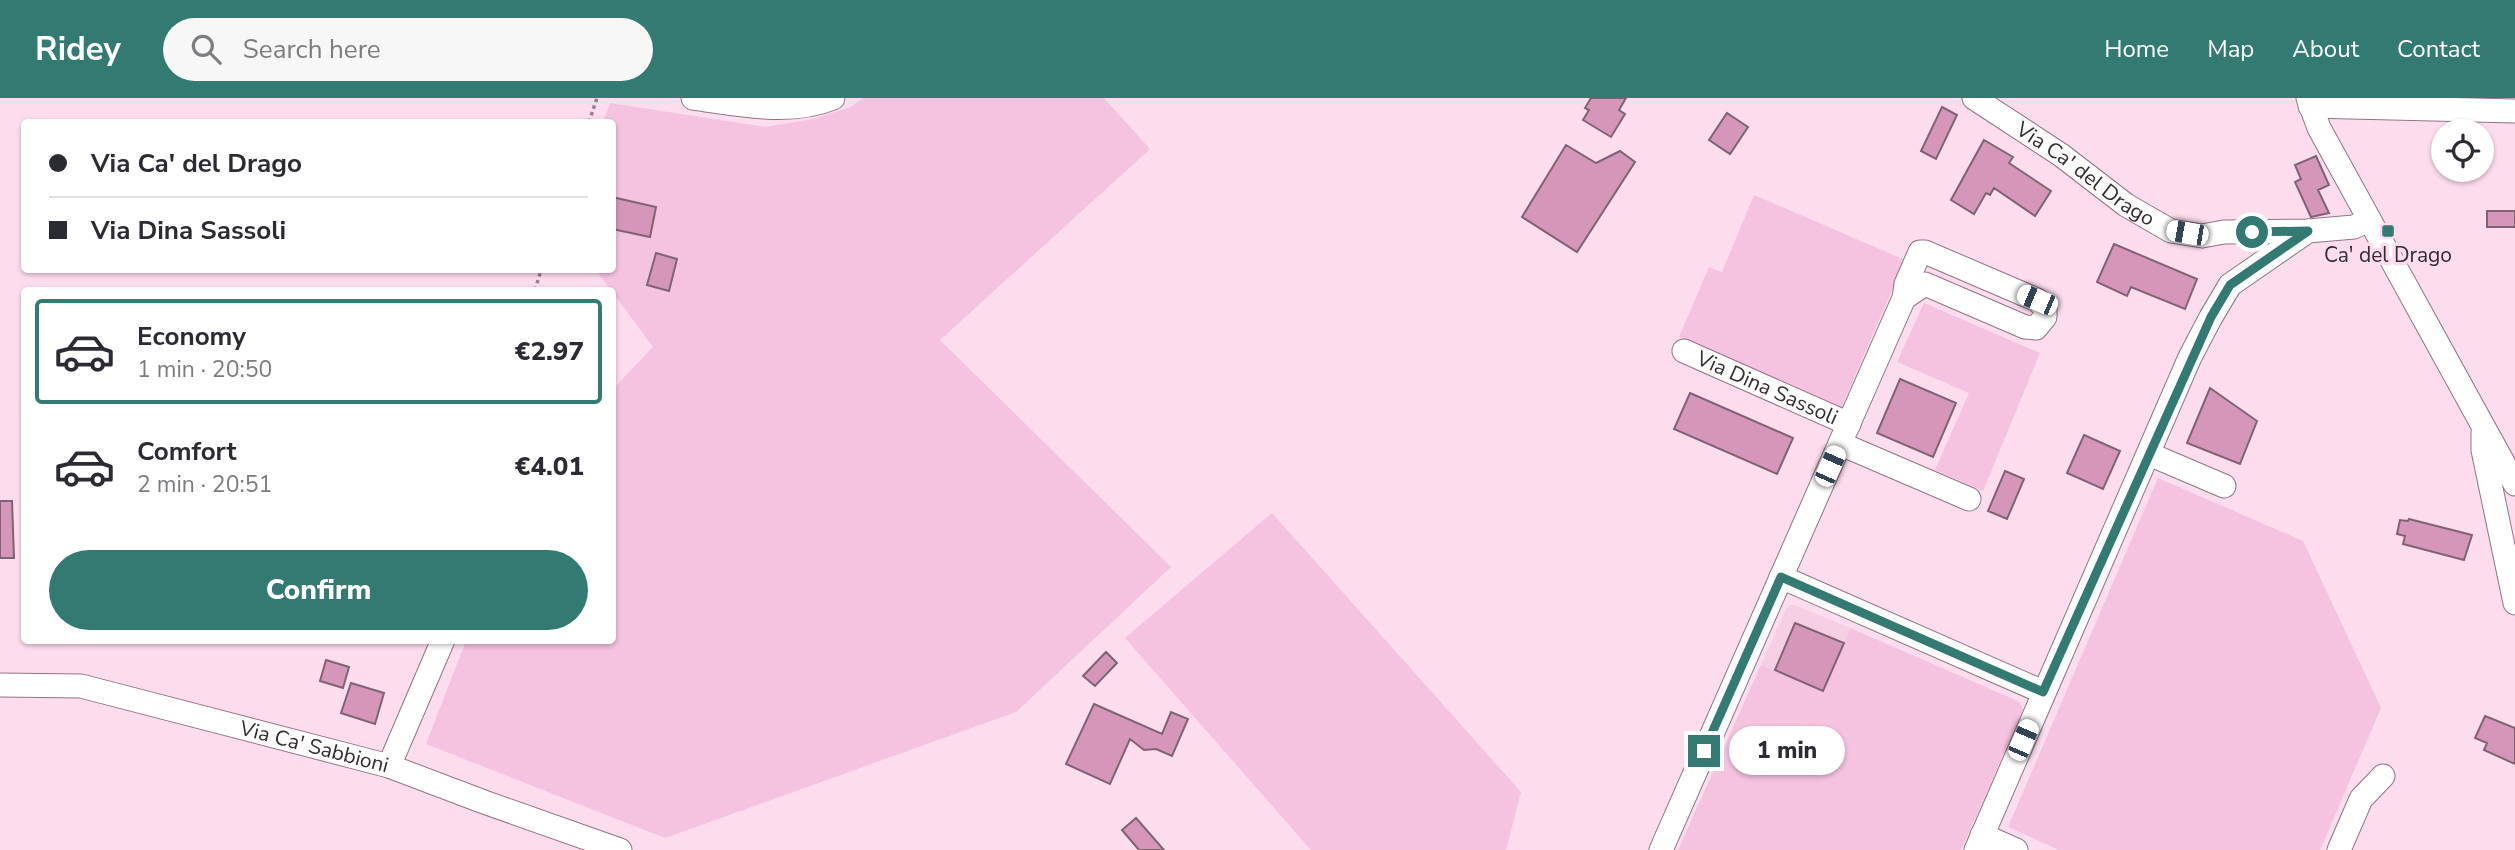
<!DOCTYPE html>
<meta charset="utf-8">
<style>
:root{--surface:#fff;--page:#f7f7f7;--text:#2b2b33;--muted:#7c7c81;--line:#e1e1e2;--accent:#327a72}
body{margin:0;font-family:"Nunito Sans",sans-serif;background:var(--page);color:var(--text);height:100vh;display:flex;flex-direction:column;font-size:26px;white-space:nowrap}
*{box-sizing:border-box;margin:0}
p{font-size:23px;color:var(--muted)}
.icon{flex:none;width:38px;height:38px;fill:none;stroke:currentColor;stroke-width:2;stroke-linecap:round;stroke-linejoin:round}
.map{position:relative;flex:1;overflow:hidden}
.drawer{position:absolute;left:21px;top:189px;width:595px;height:357px;display:flex;flex-direction:column;background:var(--surface);border-radius:7px;box-shadow:0 2px 5px #0004}
.drawer>*{flex:none}
.guide{position:absolute;left:21px;top:21px;width:595px;height:154px;border-radius:7px;box-shadow:0 2px 5px #0004;display:grid;align-content:center;height:154px;padding:0 28px;background:var(--surface)}
.controls{position:absolute;left:2431px;top:21px;display:grid;gap:14px}
.controls a{display:grid;place-items:center;width:63px;height:63px;border-radius:50%;background:var(--surface);box-shadow:0 2px 5px #0004;font-size:35px}
.end{position:absolute;width:32px;height:32px;margin:-16px;border:9px solid #327a72;background:#fff;box-shadow:0 0 0 4px #fff}
.from{border-radius:50%}
.bubble{position:absolute;height:49px;border-radius:24px;background:var(--surface);box-shadow:0 2px 5px #0004;font-size:23px;font-weight:800;line-height:49px;text-align:center}
.car{position:absolute;width:21px;height:42px;margin:-21px -10px;border-radius:9px;box-shadow:0 0 5px 2px #0007;background:linear-gradient(#fff 24%,#345 0 40%,#fff 0 76%,#345 0 86%,#fff 0)}
.guide b{display:flex;align-items:center;gap:24px;height:66px;font-size:26px}
.guide b+b{border-top:2px solid var(--line)}
.guide i{width:18px;height:18px;background:var(--text)}
ul{padding:12px 0 0;list-style:none}
li{display:flex;align-items:center;gap:21px;height:105px;margin:0 14px 10px;padding:0 14px;border:4px solid transparent;border-radius:7px}
li div{flex:1}
li b{display:block;font-size:26px}
li em{font-style:normal;font-weight:800}
li.selected{border-color:var(--accent)}
li>.icon{width:63px;height:63px;stroke-width:1.5}
.button{display:flex;gap:14px;margin-top:auto;padding:14px 28px}
.button a{flex:1;height:80px;border-radius:42px;background:var(--accent);color:#fff;font-size:28px;font-weight:800;line-height:80px;text-align:center}
header{display:flex;align-items:center;gap:42px;box-sizing:border-box;height:98px;padding:0 35px;background:var(--accent);color:#fff}
header strong{font-size:33px}
nav{display:flex;gap:38px;margin-inline-start:auto;font-size:24px}
.search{width:490px;height:63px;background:var(--page);display:flex;align-items:center;gap:18px;box-sizing:border-box;padding:0 24px;border-radius:38px;color:var(--muted);font-size:26px}
.map>svg:first-child{display:block}
.built{fill:#f7cfe5}
.green{fill:#f5c2df}
.building{fill:#d596ba;stroke:#806373;stroke-width:2}
.lines{fill:none;stroke-linecap:round;stroke-linejoin:round}
.minor-casing{stroke:#927485;stroke-width:25}
.path{stroke:#97808d;stroke-width:3.5;stroke-dasharray:3.5 3.5;stroke-linecap:butt}
.minor{stroke:#fff;stroke-width:23}
.route{stroke:#327a72;stroke-width:9}
.poi-dot{fill:#327a72;stroke:#fddcee;stroke-width:2.5}
.labels{text-anchor:middle;stroke-width:7;stroke-linejoin:round;paint-order:stroke}
.street-label{font-size:21px;fill:#372b32;stroke:#fddcee}
.poi-label{font-size:21px;fill:#372b32;stroke:#fddcee}
</style>
<header>
<strong>Ridey</strong>
<div class="search"><svg class="icon" aria-label="search" viewBox="0 0 24 24"><circle cx="10" cy="10" r="6"/><path d="M15 15l6 6"/></svg>Search here</div>
<nav><a>Home</a><a>Map</a><a>About</a><a>Contact</a></nav>
</header>
<div class="map">
<svg width="2515" height="752" viewBox="0 0 2515 752">
<rect width="100%" height="100%" fill="#fddcee"/>
<path class="built" d="M1790 507H1795L1850 530 1823 593 1761 567 1786 511Z"/>
<path class="green" d="M863 0H1104L1150 51 940 242 1171 469 1016 614 665 740 426 646 466 543 612 542 613 291 653 249 596 172H612V24H603L610 5 765 29 813 21 851 9Z
M1754 97 1905 162 1841 310 1679 239 1709 169 1722 174Z
M1924 205 2040 255 1983 393 1935 372 1969 295 1897 264Z
M2158 380 2303 443 2381 610 2320 752H2059L2008 729Z
M1272 415 1521 694 1506 752H1311L1125 540Z
M1850 530 2020 604 2023 612 1961 752H1678L1761 567 1823 593Z"/>
<path class="building" d="M1591 0H1626L1619 12 1625 16 1611 39 1583 22 1589 12 1585 10Z
M1942 9 1957 17 1936 61 1921 53Z
M1727 15 1748 29 1730 56 1709 42Z
M1984 42 2013 59 2009 65 2051 93 2035 118 1994 90 1990 97 1986 95 1974 116 1951 102Z
M1566 47 1596 65 1620 53 1635 64 1577 154 1522 119Z
M2316 58 2329 87 2318 92 2329 115 2311 119 2295 84 2301 81 2295 67Z
M612 99 656 109 650 139 612 131Z
M2487 113H2515V129H2487Z
M2114 146 2197 181 2185 211 2131 189 2127 198 2097 184Z
M656 155 677 161 669 193 647 187Z
M1900 281 1956 305 1933 359 1877 335Z
M2210 290 2257 323 2240 366 2187 345Z
M1690 295 1793 340 1777 376 1674 331Z
M2084 337 2120 353 2103 391 2067 375Z
M2005 373 2024 381 2007 421 1988 413Z
M0 403H12L14 460H0Z
M2409 421 2472 437 2464 462 2403 446 2405 438 2397 436 2400 422 2408 423Z
M1795 525 1844 545 1823 593 1775 572Z
M1106 554 1117 565 1095 588 1083 578Z
M326 562 349 569 343 590 320 583Z
M351 585 384 595 375 626 341 615Z
M1094 606 1162 636 1171 614 1188 621 1172 658 1156 651 1144 652 1130 641 1110 686 1066 666Z
M2485 618 2515 630V666L2484 652 2487 645 2475 640Z
M1136 720 1164 752H1139L1122 732Z"/>
<g class="lines">
<g class="minor-casing">
<g id="minor">
<path d="M693 0C737 6 789 18 833 0"/>
<path id="s1" d="M1974 0 2061 57 2126 107 2171 133 2202 138 2224 134 2308 133 2354 129 2369 122"/>
<path d="M2308 0 2319 30 2515 386"/>
<path d="M2310 8 2515 13"/>
<path id="s2" d="M1684 253 1849 326"/>
<path d="M2483 335V352L2515 505"/>
<path d="M1841 346 1969 401"/>
<path d="M2149 356 2224 388"/>
<path d="M1781 479 2043 594"/>
<path id="s3" d="M0 587 81 588 389 668 484 704 620 752"/>
<path d="M389 668 443 542"/>
<path d="M1982 737 2016 752"/>
<path d="M1661 752 1904 200 1906 186 1920 154H1925L2037 202 2045 209V219L2036 230 2025 229 1925 186 1904 200"/>
<path d="M1976 752 2190 259 2211 219 2230 187 2308 133"/>
<path d="M2339 752 2361 701 2383 678"/>
</g>
</g>
<path class="path" d="M589 24 597 0
M535 192 541 172"/>
<use href="#minor" class="minor"/>
</g>
<g class="lines">
<path class="route" d="M1704 653 1781 479 2043 594 2211 219 2230 187 2308 133 2252 134"/>
</g>
<rect class="poi-dot" x="2381" y="126" width="14" height="14" rx="3.5"/>
<g class="labels">
<g class="street-label">
<text dy="7" stroke="none"><textPath href="#s1" startOffset="135">Via Ca' del Drago</textPath></text>
<text dy="7" stroke="none"><textPath href="#s2" startOffset="91">Via Dina Sassoli</textPath></text>
<text dy="7" stroke="none"><textPath href="#s3" startOffset="322">Via Ca' Sabbioni</textPath></text>
</g>
<g class="poi-label">
<text x="2388" y="164">Ca' del Drago</text>
</g>
</g>
</svg>
<div class="controls">
<a><svg class="icon" aria-label="locate" viewBox="0 0 24 24"><circle cx="12" cy="12" r="6"/><path d="M12 2v4M12 18v4M2 12h4M18 12h4"/></svg></a>
</div>
<i class="end from" style="left:2252px;top:134px"></i>
<i class="end" style="left:1704px;top:653px"></i>
<div class="bubble" style="left:1729px;top:628px;width:116px">1 min</div>
<i class="car" style="left:2187px;top:135px;rotate:280deg"></i>
<i class="car" style="left:2037px;top:202px;rotate:293deg"></i>
<i class="car" style="left:1830px;top:368px;rotate:24deg"></i>
<i class="car" style="left:2023px;top:642px;rotate:23deg"></i>
<div class="guide">
<b><i class="from"></i>Via Ca' del Drago</b>
<b><i></i>Via Dina Sassoli</b>
</div>
<section class="drawer">
<ul>
<li class="selected"><svg class="icon" aria-label="car" viewBox="0 0 24 24"><path d="M5 17H2v-5l4-1 3-4h7l3 4 3 1v5h-3M9 17h6M6 11h13"/><circle cx="7" cy="17" r="2"/><circle cx="17" cy="17" r="2"/></svg><div><b>Economy</b><p>1 min · 20:50</p></div><em>€2.97</em></li>
<li><svg class="icon" aria-label="car" viewBox="0 0 24 24"><path d="M5 17H2v-5l4-1 3-4h7l3 4 3 1v5h-3M9 17h6M6 11h13"/><circle cx="7" cy="17" r="2"/><circle cx="17" cy="17" r="2"/></svg><div><b>Comfort</b><p>2 min · 20:51</p></div><em>€4.01</em></li>
</ul>
<div class="button"><a>Confirm</a></div>
</section>
</div>
